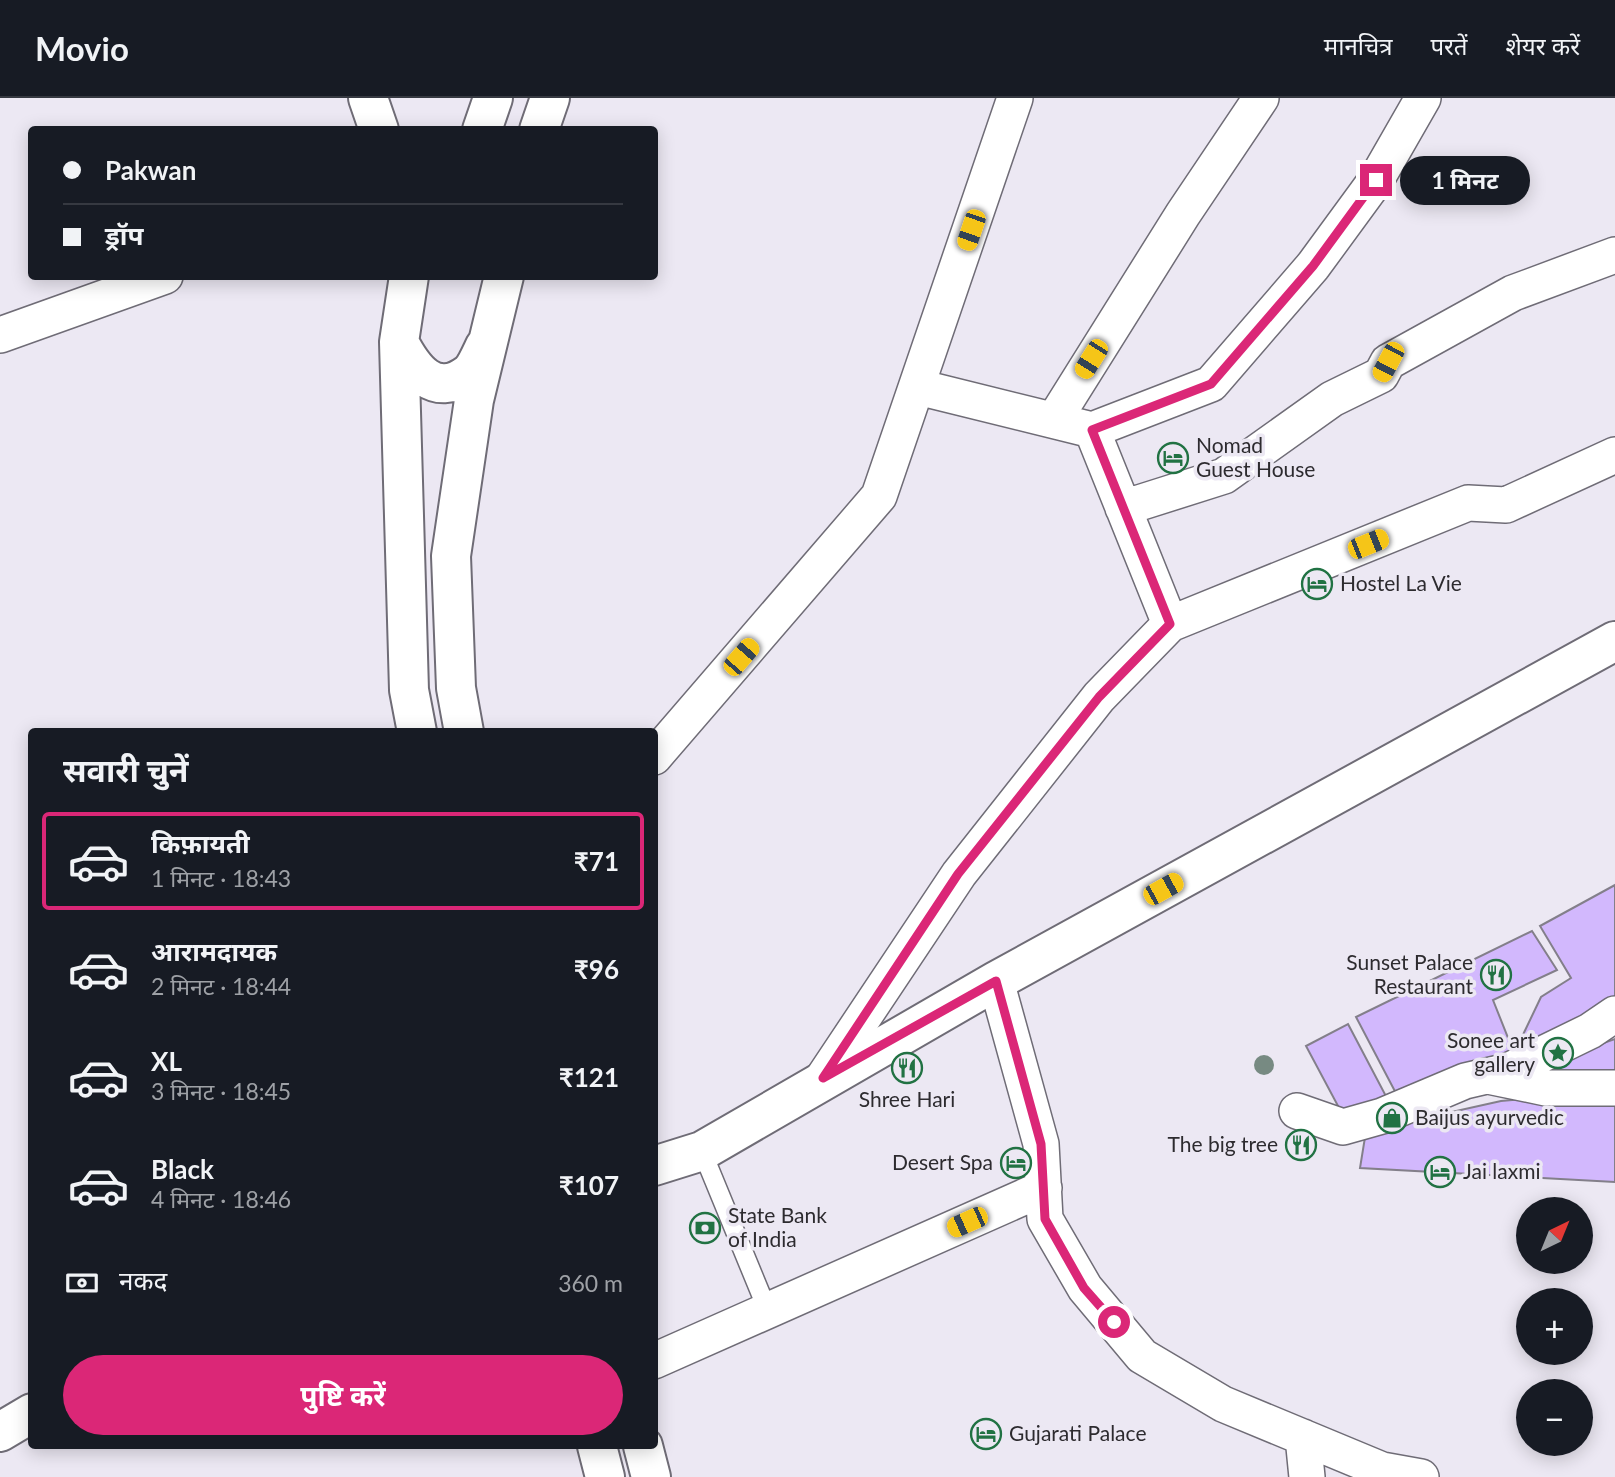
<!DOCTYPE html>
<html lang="hi">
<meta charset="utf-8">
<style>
:root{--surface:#171b24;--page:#20242c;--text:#f1f3f6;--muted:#9ea1a6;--line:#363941;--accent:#db2777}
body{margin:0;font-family:Lato,"Noto Sans Devanagari",sans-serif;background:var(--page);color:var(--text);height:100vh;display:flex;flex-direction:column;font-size:26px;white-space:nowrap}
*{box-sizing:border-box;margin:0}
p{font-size:23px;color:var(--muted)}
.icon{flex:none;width:38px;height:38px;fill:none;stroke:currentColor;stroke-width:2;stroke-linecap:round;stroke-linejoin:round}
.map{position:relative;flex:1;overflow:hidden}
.details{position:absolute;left:28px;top:630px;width:630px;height:721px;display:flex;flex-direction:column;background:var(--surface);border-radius:7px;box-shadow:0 4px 18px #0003}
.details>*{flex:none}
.guide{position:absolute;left:28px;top:28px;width:630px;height:154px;border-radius:7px;box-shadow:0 4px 18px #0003;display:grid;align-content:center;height:154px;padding:0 35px;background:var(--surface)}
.needle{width:46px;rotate:43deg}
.controls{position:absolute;left:1516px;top:1099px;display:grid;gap:14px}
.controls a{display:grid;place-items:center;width:77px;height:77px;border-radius:50%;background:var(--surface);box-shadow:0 4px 18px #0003;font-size:35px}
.end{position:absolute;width:32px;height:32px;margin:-16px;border:9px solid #db2777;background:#fff;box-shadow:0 0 0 4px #fff}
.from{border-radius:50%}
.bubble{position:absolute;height:49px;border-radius:24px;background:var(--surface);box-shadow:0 4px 18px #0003;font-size:23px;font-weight:700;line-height:49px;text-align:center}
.car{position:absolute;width:21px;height:42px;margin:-21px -10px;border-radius:9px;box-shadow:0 0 5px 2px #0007;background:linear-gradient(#f5c518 24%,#345 0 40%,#f5c518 0 76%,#345 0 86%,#f5c518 0)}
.guide b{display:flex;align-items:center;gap:24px;height:66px;font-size:26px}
.guide b+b{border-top:2px solid var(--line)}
.guide i{width:18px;height:18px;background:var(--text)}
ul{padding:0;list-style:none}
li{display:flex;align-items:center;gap:21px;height:98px;margin:0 14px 10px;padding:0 21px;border:4px solid transparent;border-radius:7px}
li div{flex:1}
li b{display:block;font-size:26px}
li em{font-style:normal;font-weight:700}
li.selected{border-color:var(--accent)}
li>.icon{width:63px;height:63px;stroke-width:1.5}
h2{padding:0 35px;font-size:32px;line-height:84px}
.pay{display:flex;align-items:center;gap:18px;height:77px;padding:0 35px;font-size:26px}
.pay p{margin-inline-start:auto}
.button{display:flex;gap:14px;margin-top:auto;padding:14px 35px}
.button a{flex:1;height:80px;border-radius:42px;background:var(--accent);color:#fff;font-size:28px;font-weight:700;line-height:80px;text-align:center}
header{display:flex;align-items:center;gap:42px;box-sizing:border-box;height:98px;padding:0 35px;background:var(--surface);border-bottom:2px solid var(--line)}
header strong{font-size:33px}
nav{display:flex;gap:38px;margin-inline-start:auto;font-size:24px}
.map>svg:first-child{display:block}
.building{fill:#d2b8fd;stroke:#837f8a;stroke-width:2}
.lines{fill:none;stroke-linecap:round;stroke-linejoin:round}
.service-casing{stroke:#6f6c76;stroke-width:21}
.minor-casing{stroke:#6f6c76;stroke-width:38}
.tertiary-casing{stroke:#6f6c76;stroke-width:42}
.secondary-casing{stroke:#6f6c76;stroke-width:42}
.service{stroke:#fff;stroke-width:18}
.minor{stroke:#fff;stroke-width:35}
.tertiary{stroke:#fff;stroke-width:38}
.secondary{stroke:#fff;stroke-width:38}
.tree{fill:#778a82}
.route{stroke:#db2777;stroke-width:9}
.labels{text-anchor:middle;stroke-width:7;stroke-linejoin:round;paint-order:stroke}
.poi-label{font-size:21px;fill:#2d2b2f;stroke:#ece8f3;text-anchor:start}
</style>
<header>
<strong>Movio</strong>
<nav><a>मानचित्र</a><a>परतें</a><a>शेयर करें</a></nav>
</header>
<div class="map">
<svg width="1615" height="1379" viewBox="0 0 1615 1379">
<rect width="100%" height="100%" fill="#ece8f3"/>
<path class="building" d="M1615 787V908L1527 956 1520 943 1541 899 1571 880 1540 828Z
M1532 833 1557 872 1493 902 1516 960 1399 1001 1356 919Z
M1348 926 1388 1002 1346 1023 1306 948Z
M1615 941V983L1536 980 1534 970Z
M1615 993V1084L1360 1070 1366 1033 1501 1003Z"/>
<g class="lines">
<g class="service-casing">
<path id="service" d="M702 1053 767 1211"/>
</g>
<g class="minor-casing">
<path id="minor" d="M0 237 165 178
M918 289 1092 332 1170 526
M1054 322 1183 116 1261 0
M1092 332 1211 286 1313 168 1376 82 1423 0
M1123 410 1224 378 1332 301 1381 277 1388 264 1513 195 1615 157
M654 659 879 398 1015 0
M996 883 1041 1046 1045 1121 1085 1190 1142 1258 1223 1306 1382 1372 1421 1379
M1488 978 1546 990H1615
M823 980 959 776 1099 599 1170 526 1468 405 1506 407 1615 357
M1297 1013 1343 1029 1382 1018 1465 983 1508 973 1590 933 1615 916
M654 1263 1044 1090
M1303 1339 1307 1379"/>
</g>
<g class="tertiary-casing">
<path id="tertiary" d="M368 0 379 32
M654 1068 702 1053 996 883 1615 543
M0 1334 32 1315"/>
</g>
<g class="secondary-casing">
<path id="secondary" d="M482 32 493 0
M539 32 550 0
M409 178 399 244 409 592 417 634
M399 244C413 271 434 301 468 276 475 271 481 256 485 248
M464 634 456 590 451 458 474 302 504 178
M597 1348 605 1379
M643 1348 651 1379"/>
</g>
<use href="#service" class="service"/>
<use href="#minor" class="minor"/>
<use href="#tertiary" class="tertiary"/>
<use href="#secondary" class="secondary"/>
</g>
<circle class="tree" cx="1264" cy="967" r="10"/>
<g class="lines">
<path class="route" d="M1114 1224 1084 1190 1045 1121 1041 1046 996 883 823 980 958 776 1099 599 1170 526 1092 332 1211 286 1313 168 1376 82"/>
</g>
<defs>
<g id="hotel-ring" transform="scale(1.575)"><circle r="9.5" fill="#ece8f3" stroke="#217243" stroke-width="1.5"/><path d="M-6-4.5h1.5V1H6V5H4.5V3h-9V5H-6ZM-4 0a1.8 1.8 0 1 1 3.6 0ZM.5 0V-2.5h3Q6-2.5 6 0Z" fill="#217243"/></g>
<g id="restaurant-ring" transform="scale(1.575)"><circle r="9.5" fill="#ece8f3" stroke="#217243" stroke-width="1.5"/><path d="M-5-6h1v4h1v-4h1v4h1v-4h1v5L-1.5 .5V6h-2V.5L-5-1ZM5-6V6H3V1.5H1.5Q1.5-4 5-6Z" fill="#217243"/></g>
<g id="sight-ring" transform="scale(1.575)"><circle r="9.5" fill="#ece8f3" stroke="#217243" stroke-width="1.5"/><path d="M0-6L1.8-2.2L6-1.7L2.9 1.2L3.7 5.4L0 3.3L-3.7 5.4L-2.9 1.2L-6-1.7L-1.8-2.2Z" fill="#217243"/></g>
<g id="shop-ring" transform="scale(1.575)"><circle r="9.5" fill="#ece8f3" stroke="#217243" stroke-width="1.5"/><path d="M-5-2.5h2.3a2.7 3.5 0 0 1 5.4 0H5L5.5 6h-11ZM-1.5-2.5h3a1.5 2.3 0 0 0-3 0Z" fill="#217243"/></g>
<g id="bank-ring" transform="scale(1.575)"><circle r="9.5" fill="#ece8f3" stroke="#217243" stroke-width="1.5"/><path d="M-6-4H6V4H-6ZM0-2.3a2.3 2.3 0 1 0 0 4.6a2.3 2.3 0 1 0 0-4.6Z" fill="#217243"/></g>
</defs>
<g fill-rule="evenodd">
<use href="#hotel-ring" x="1173" y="360"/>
<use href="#hotel-ring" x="1317" y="486"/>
<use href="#restaurant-ring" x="1496" y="877"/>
<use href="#sight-ring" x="1558" y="955"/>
<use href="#restaurant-ring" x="907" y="970"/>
<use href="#shop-ring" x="1392" y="1020"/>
<use href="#restaurant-ring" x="1301" y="1047"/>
<use href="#hotel-ring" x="1016" y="1065"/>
<use href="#hotel-ring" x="1440" y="1074"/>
<use href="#bank-ring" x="705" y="1130"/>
<use href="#hotel-ring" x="986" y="1336"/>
</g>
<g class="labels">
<g class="poi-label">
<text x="1196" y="355">Nomad<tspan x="1196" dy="24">Guest House</tspan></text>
<text x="1340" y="493">Hostel La Vie</text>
<text x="1473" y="872" text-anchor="end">Sunset Palace<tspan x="1473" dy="24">Restaurant</tspan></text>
<text x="1535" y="950" text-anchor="end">Sonee art<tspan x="1535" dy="24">gallery</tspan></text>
<text x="907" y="1009" text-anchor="middle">Shree Hari</text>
<text x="1415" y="1027">Baijus ayurvedic</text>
<text x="1278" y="1054" text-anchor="end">The big tree</text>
<text x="993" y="1072" text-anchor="end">Desert Spa</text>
<text x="1463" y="1081">Jai laxmi</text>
<text x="728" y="1125">State Bank<tspan x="728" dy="24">of India</tspan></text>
<text x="1009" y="1343">Gujarati Palace</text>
</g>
</g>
</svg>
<div class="controls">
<a><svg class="needle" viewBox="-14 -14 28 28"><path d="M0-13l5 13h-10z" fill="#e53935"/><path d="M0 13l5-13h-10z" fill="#9ea1a6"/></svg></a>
<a>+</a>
<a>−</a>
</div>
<i class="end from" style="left:1114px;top:1224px"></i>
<i class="end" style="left:1376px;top:82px"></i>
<div class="bubble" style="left:1400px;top:58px;width:130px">1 मिनट</div>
<i class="car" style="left:971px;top:132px;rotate:199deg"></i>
<i class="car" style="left:1091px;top:261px;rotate:212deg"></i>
<i class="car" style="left:1388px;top:264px;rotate:208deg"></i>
<i class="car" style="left:1368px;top:446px;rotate:68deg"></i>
<i class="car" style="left:741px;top:559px;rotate:41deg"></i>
<i class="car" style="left:1163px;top:791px;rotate:61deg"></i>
<i class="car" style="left:967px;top:1124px;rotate:246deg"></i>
<div class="guide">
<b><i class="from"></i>Pakwan</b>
<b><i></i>ड्रॉप</b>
</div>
<section class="details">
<h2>सवारी चुनें</h2>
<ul>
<li class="selected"><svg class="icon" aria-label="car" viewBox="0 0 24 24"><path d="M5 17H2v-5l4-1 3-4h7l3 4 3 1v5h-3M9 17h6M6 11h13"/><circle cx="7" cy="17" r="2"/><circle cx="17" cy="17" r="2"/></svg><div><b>किफ़ायती</b><p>1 मिनट · 18:43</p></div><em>₹71</em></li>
<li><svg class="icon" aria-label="car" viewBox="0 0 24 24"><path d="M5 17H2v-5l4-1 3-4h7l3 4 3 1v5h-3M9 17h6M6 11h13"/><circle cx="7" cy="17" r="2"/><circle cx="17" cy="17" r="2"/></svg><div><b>आरामदायक</b><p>2 मिनट · 18:44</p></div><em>₹96</em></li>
<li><svg class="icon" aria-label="car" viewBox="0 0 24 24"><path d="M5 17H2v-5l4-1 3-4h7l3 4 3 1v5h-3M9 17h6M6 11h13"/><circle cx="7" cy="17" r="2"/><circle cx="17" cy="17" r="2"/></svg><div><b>XL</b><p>3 मिनट · 18:45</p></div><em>₹121</em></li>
<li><svg class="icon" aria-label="car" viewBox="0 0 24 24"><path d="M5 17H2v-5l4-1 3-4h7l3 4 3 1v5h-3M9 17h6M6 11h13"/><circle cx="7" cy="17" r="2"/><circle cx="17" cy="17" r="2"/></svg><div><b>Black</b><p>4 मिनट · 18:46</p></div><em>₹107</em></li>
</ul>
<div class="pay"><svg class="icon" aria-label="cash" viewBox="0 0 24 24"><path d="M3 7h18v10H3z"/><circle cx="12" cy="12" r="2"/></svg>नकद<p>360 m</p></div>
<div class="button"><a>पुष्टि करें</a></div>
</section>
</div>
